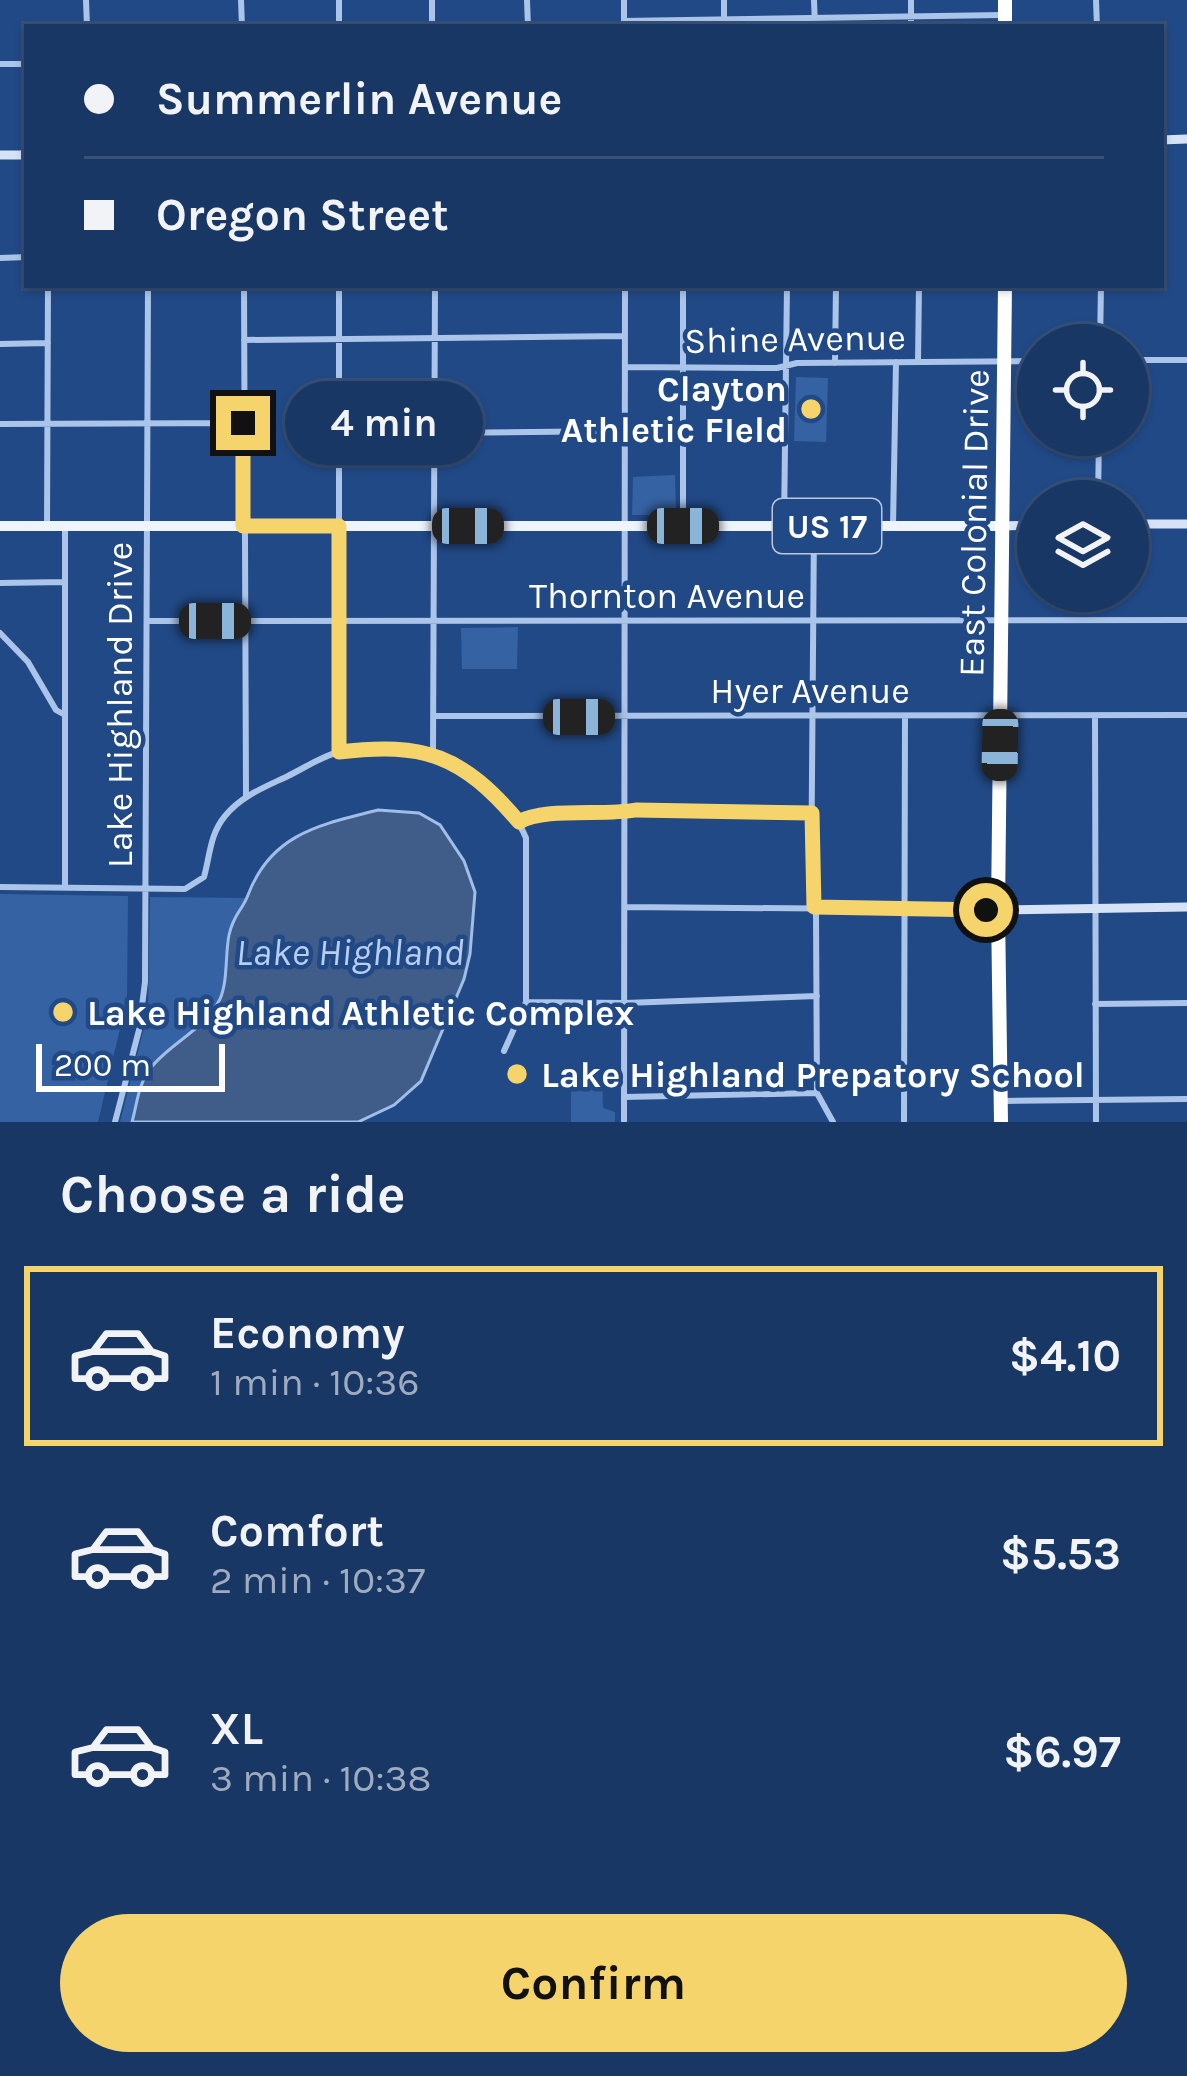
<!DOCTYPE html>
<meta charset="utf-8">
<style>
:root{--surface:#193764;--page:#26426d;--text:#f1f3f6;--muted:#9facbf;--line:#375178;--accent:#f6d46c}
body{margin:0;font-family:Karla,sans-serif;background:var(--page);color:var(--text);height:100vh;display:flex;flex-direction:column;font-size:45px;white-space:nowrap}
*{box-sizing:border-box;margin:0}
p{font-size:39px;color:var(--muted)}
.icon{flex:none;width:66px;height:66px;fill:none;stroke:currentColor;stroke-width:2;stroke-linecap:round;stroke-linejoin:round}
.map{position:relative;height:1122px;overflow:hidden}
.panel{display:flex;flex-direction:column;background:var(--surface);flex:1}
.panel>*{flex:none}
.hud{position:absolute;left:24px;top:24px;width:1140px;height:264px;border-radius:0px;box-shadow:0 3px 9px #0004,0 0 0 3px var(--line);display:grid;align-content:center;height:264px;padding:0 60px;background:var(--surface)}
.controls{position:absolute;left:1017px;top:324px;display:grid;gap:24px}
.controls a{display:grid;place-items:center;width:132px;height:132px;border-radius:50%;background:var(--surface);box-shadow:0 3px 9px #0004,0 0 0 3px var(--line);font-size:60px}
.scale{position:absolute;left:36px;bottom:30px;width:189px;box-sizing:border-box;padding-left:12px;border:6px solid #fff;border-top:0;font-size:33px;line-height:42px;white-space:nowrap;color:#fff;-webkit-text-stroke:9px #214986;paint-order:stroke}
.end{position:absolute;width:54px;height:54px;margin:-27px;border:15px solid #f6d46c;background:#111;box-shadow:0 0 0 6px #111}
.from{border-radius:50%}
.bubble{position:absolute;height:84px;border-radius:42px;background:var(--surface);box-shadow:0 3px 9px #0004,0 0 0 3px var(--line);font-size:39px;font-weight:700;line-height:84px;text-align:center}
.car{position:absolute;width:36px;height:72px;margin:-36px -18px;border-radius:15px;box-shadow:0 0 9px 3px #0007;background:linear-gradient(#222 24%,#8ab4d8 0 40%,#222 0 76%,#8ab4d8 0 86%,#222 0)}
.hud b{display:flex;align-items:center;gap:42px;height:114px;font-size:45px}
.hud b+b{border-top:3px solid var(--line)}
.hud i{width:30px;height:30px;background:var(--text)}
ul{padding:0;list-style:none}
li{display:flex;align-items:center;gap:36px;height:180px;margin:0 24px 18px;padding:0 36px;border:6px solid transparent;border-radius:0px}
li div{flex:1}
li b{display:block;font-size:45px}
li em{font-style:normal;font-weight:700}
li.active{border-color:var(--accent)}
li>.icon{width:108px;height:108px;stroke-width:1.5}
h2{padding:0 60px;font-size:54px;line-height:144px}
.action{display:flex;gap:24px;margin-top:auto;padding:24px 60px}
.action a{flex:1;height:138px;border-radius:72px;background:var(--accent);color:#111;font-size:48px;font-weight:700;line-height:138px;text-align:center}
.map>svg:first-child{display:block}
.green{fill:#3562a3}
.water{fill:#405d89;stroke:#9fbeea;stroke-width:3}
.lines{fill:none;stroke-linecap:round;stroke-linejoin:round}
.street{stroke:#abc4e9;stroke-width:6}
.secondary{stroke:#d6e3f7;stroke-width:9}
.primary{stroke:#eef4fe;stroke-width:10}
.highway{stroke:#fff;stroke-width:14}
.route{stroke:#f6d46c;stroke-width:15}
.poi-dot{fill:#f6d46c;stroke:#214986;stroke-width:4.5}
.labels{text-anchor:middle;stroke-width:9;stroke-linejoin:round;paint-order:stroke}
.shield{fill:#214986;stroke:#bcc8db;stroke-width:3}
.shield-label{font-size:33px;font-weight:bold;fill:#fff}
.street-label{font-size:36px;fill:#fff;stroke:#214986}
.poi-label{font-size:36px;font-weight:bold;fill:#fff;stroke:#214986;text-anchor:start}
.water-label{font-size:39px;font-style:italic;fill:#b6cef1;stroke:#214986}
</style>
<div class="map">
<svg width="1187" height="1122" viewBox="0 0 1187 1122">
<rect width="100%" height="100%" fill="#214986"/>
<path class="green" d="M796 377 828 378 826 442 794 441Z
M675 475 676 515H632L633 477Z
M518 627 517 669H462L461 628Z
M0 894 128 896 127 999 98 1122H0Z
M150 897 247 898C220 926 232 964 220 996 212 1019 188 1035 170 1049 148 1065 139 1097 132 1122H120L148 1012Z
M571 1075H602L603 1108 615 1112V1122H571Z"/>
<path class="water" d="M378 810 419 813 440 825 464 861 475 892 470 954 464 979 421 1081 394 1105 358 1122H132C137 1104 138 1086 149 1070 169 1043 204 1031 220 999 228 981 225 955 229 935 234 913 242 911 248 895 271 834 319 825 378 810Z"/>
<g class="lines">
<path class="street" d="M86 0 87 27
M241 0 242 27
M339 0V27
M432 0V27
M527 0 528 27
M624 0V27
M724 0V27
M814 0 815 27
M911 0V27
M1096 0 1097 27
M624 21 1002 15
M0 64H27
M0 258 27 257
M244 285 246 796
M339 285V751
M244 340 625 336
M0 344 48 343
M1100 345 1101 285
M1128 360H1187
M918 362 919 285
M835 363 836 285
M625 367 777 368 797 363 1038 361
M0 424 243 423
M434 433 625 431
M1098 501 1099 435
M47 526 48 285
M683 526V285
M784 526 787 285
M814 526 811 900 816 915 817 1093 833 1122
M893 526 896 362
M0 583 65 582
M147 621 1187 620
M0 633 28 662 56 710 65 715
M434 716 1187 715
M1095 718 1096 1122
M433 753 435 285
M519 822C545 807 603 816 636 810L812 813
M65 886V526
M0 887 185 889 204 877C210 855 210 834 225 816 241 796 265 787 288 776 304 768 321 757 338 752 393 735 444 753 486 788 503 804 517 816 526 838V1002L504 1051
M625 907 995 910
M527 1002 625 1003 817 996
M1095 1004 1187 1003
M624 1097 817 1093
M1004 1101 1187 1099
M115 1122 139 1030 145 982 148 285
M624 1122 625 285
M904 1122 905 718"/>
<path class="secondary" d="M1161 140 1187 139
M0 155H27
M1128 524H1187
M1003 526 1038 525
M998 910 1187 907"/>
<path class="primary" d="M0 526H1003"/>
<path class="highway" d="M1005 0V27
M1001 1122 998 910 1005 285"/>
</g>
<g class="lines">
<path class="route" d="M243 423V526H339V752C425 742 462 755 519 822 544 807 604 816 636 810L812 813 814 907 986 910"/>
</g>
<g class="poi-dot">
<circle cx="811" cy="409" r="12"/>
<circle cx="63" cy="1012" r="12"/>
<circle cx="517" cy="1074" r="12"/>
</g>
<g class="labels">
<rect class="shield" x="773" y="499" width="108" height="54" rx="9"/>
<g class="shield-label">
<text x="827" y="538">US 17</text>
</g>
<g class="street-label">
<text transform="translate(795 338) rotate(-1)" y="13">Shine Avenue</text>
<text transform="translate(973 523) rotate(-89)" y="13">East Colonial Drive</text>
<text x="667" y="608">Thornton Avenue</text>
<text x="810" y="703">Hyer Avenue</text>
<text transform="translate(119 705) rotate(-90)" y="13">Lake Highland Drive</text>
</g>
<g class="poi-label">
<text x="787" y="401" text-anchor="end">Clayton<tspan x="787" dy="41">Athletic FIeld</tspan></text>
<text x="87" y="1025">Lake Highland Athletic Complex</text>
<text x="541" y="1087">Lake Highland Prepatory School</text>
</g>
<g class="water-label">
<text x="350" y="965">Lake Highland</text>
</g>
</g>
</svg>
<div class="controls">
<a><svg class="icon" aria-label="locate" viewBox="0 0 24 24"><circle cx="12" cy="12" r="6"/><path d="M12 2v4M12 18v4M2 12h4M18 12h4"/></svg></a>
<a><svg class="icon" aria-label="layers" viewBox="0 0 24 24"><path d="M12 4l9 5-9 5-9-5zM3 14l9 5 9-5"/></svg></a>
</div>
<div class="scale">200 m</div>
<i class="end from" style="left:986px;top:910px"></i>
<i class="end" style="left:243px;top:423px"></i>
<div class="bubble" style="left:285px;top:381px;width:198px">4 min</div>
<i class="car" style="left:468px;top:526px;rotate:90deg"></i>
<i class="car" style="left:683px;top:526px;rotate:90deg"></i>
<i class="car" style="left:215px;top:621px;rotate:90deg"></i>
<i class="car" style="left:579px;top:717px;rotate:90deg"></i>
<i class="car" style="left:1000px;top:745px;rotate:181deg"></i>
<div class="hud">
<b><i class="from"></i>Summerlin Avenue</b>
<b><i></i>Oregon Street</b>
</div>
</div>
<section class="panel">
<h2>Choose a ride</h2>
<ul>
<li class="active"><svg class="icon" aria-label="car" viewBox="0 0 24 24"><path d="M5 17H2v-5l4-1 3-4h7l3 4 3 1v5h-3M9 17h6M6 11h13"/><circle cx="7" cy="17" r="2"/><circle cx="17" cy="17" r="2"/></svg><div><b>Economy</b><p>1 min · 10:36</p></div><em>$4.10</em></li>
<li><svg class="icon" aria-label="car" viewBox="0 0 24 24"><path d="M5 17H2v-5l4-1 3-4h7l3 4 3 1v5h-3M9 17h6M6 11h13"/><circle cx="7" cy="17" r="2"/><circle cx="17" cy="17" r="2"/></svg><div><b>Comfort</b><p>2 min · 10:37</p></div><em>$5.53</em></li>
<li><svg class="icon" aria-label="car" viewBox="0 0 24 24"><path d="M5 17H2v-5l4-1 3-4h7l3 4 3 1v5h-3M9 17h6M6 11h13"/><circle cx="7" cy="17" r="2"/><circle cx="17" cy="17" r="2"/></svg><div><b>XL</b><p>3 min · 10:38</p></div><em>$6.97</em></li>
</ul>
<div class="action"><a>Confirm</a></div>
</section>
